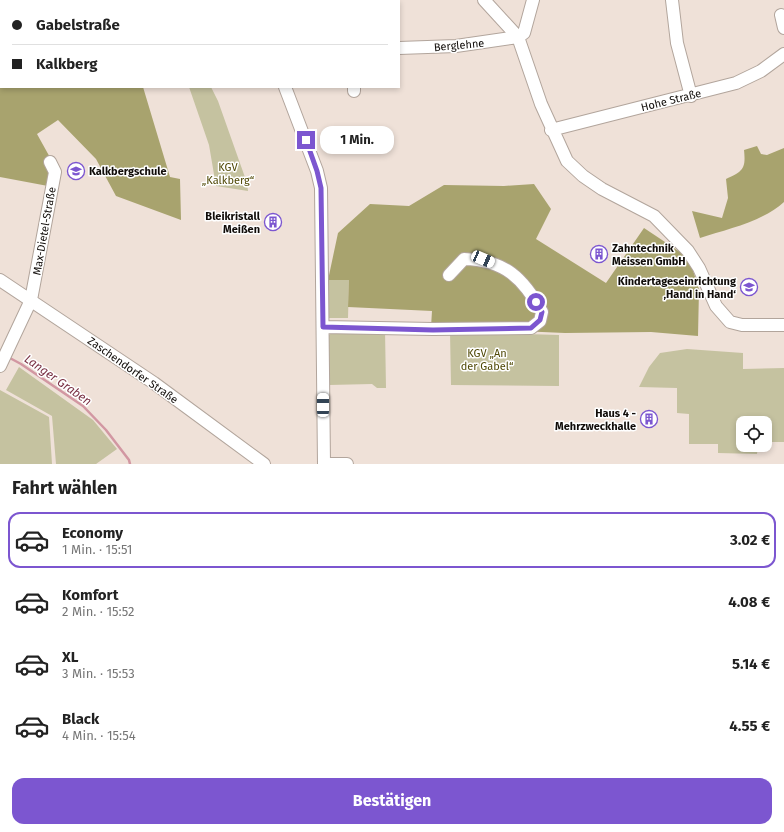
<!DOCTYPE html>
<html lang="de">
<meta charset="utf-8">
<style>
:root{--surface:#fff;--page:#f2f2f2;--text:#222;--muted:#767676;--line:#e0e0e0;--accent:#7c56d0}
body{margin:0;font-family:"Fira Sans",sans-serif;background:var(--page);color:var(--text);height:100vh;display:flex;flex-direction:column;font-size:15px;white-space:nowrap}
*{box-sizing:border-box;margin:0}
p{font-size:13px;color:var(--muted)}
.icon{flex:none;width:22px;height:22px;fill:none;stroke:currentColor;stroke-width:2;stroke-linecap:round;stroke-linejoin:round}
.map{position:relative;height:464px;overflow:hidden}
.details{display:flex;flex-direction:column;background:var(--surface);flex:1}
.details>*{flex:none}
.banner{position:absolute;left:0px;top:0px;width:400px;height:88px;box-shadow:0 2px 6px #0003;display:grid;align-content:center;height:88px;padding:0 12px;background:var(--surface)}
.fabs{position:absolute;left:736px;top:416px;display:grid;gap:8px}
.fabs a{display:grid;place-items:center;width:36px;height:36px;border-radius:8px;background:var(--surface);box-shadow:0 2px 6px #0003;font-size:20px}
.end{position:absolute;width:18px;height:18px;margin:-9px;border:5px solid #7c56d0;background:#fff;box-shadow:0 0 0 2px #fff}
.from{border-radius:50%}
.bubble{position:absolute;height:28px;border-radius:12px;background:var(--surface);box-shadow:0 2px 6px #0003;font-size:13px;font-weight:700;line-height:28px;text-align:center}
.car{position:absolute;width:12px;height:24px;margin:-12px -6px;border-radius:5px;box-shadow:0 0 3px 1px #0007;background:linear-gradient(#fff 24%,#345 0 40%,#fff 0 76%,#345 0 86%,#fff 0)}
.banner b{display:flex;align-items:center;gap:14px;height:38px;font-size:15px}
.banner b+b{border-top:1px solid var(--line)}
.banner i{width:10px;height:10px;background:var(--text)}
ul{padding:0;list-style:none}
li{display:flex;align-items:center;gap:12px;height:56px;margin:0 8px 6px;padding:0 4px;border:2px solid transparent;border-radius:12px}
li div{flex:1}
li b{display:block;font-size:15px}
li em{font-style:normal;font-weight:700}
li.on{border-color:var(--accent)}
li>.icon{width:36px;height:36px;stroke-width:1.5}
h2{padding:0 12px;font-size:18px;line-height:48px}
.button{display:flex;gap:8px;margin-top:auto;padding:8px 12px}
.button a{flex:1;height:46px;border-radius:12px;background:var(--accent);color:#fff;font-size:16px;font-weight:700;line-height:46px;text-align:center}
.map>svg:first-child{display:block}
.green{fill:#c5c2a0}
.forest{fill:#a8a36e}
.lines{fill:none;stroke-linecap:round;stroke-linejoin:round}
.stream{stroke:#d297a2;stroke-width:2.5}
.minor-casing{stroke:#b2a59c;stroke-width:14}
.minor{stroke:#fff;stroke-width:12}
.route{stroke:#7c56d0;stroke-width:5}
.labels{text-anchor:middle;stroke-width:3;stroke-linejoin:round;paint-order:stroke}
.street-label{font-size:11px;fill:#100c09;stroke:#fff}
.park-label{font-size:11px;fill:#504906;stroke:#fff}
.poi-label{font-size:11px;font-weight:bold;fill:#100c09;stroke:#fff;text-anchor:end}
.water-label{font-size:12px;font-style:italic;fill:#7a3245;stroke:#fff}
</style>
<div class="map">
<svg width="784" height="464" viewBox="0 0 784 464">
<rect width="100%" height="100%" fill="#efe1d8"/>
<path class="green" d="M189 87H211L218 101 247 183 248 191 216 186 209 145Z
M328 280H349L348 318H329Z
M335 330H385L386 388H377L372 384 329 385 328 336Z
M450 332 559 335V386L451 385Z
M687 349 743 353V369L784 368V442H765V423H743V445H758L757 454 718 453V444H689V414L677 413V388L639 387 649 367 660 353Z
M19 367 93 420 117 449 96 464H56L52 416 6 390Z
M0 390 49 417 52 464H0Z"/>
<path class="forest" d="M0 0 42 1H1V87H143L170 177 180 179 181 220 116 196 96 159 58 120 37 134 52 161 48 186 0 177Z
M757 146 761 154 767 155 784 148V202C762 222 728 229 700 238L692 211 722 218 728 198 726 179C743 171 746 169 744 150Z
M534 184 551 209 536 239 606 283 644 228 689 258 699 289 698 336 651 332 565 333 431 327 432 311 348 307 349 280H328L338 233 370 204 409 206 444 185 504 186Z"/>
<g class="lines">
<path class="stream" d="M8 357 21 364 83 406 106 430 129 460 130 464"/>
<g class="minor-casing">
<path id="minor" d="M261 0V1
M484 0 518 37
M672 0 677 43 691 96
M781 15 784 28
M518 37 541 104 567 161 583 176 602 189 654 216 688 251 699 268 716 306 730 322 742 325H784
M518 37 524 33 533 0
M399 48 456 46 518 37
M285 87 317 171 321 188 324 464
M354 91V87
M551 130 736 83 761 71 784 54
M0 280 154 383 264 464
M323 327 433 329 531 328 540 321 542 312C523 278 505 260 464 259L449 275
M0 366 31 300 55 172 50 162
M324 464H347"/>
</g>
<use href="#minor" class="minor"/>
</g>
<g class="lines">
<path class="route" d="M306 140 317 171 321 188 323 327 433 330 531 328 540 320 542 312 536 302"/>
</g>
<defs>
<g id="school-ring" transform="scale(0.9)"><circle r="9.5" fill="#fff" stroke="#7c56d0" stroke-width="1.5"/><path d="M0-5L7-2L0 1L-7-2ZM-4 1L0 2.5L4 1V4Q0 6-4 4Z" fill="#7c56d0"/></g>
<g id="building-ring" transform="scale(0.9)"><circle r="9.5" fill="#fff" stroke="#7c56d0" stroke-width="1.5"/><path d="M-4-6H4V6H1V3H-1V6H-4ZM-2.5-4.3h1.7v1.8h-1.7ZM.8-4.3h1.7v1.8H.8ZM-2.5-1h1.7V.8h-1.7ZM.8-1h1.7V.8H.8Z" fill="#7c56d0"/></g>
</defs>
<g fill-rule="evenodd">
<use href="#school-ring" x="76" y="171"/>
<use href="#building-ring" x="273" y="222"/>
<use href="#building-ring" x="599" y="254"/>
<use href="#school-ring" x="749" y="287"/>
<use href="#building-ring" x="649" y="419"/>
</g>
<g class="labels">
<g class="street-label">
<text transform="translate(459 45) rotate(-5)" y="4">Berglehne</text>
<text transform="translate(671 100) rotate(-14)" y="4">Hohe Straße</text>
<text transform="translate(44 231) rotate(-80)" y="4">Max-Dietel-Straße</text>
<text transform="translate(133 370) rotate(35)" y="4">Zaschendorfer Straße</text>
</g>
<g class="park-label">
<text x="228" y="171">KGV<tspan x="228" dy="13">„Kalkberg“</tspan></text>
<text x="487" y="357">KGV „An<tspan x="487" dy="13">der Gabel“</tspan></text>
</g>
<g class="poi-label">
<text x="89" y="175" text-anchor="start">Kalkbergschule</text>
<text x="260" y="220">Bleikristall<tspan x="260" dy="13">Meißen</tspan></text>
<text x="612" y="252" text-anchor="start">Zahntechnik<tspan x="612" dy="13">Meissen GmbH</tspan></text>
<text x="736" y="285">Kindertageseinrichtung<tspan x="736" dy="13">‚Hand in Hand‘</tspan></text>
<text x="636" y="417">Haus 4 -<tspan x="636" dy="13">Mehrzweckhalle</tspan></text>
</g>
<g class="water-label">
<text transform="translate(58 380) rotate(35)" y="4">Langer Graben</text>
</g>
</g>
</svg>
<div class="fabs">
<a><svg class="icon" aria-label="locate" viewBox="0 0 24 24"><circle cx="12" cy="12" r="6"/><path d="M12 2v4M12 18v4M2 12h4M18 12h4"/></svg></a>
</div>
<i class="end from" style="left:536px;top:302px"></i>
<i class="end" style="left:306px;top:140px"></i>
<div class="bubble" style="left:320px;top:126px;width:74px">1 Min.</div>
<i class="car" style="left:483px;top:259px;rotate:113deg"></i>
<i class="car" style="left:323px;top:405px;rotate:0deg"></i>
<div class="banner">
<b><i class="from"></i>Gabelstraße</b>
<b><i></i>Kalkberg</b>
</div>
</div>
<section class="details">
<h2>Fahrt wählen</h2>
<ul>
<li class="on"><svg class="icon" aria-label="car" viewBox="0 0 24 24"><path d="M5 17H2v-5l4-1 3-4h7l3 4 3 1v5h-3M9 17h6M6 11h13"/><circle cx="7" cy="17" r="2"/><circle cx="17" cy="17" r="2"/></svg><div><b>Economy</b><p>1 Min. · 15:51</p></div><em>3.02 €</em></li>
<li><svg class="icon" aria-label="car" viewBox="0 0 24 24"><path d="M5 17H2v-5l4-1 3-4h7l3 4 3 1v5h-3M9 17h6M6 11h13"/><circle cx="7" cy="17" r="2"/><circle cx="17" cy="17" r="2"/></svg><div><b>Komfort</b><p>2 Min. · 15:52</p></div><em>4.08 €</em></li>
<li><svg class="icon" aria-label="car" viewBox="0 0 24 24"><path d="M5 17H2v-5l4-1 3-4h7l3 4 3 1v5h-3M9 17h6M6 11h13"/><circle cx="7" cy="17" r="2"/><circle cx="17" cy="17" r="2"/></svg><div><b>XL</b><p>3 Min. · 15:53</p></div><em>5.14 €</em></li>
<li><svg class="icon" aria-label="car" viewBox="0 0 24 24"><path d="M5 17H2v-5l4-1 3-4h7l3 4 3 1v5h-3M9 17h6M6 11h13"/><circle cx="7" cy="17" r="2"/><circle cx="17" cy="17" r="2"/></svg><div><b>Black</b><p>4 Min. · 15:54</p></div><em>4.55 €</em></li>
</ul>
<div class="button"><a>Bestätigen</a></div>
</section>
